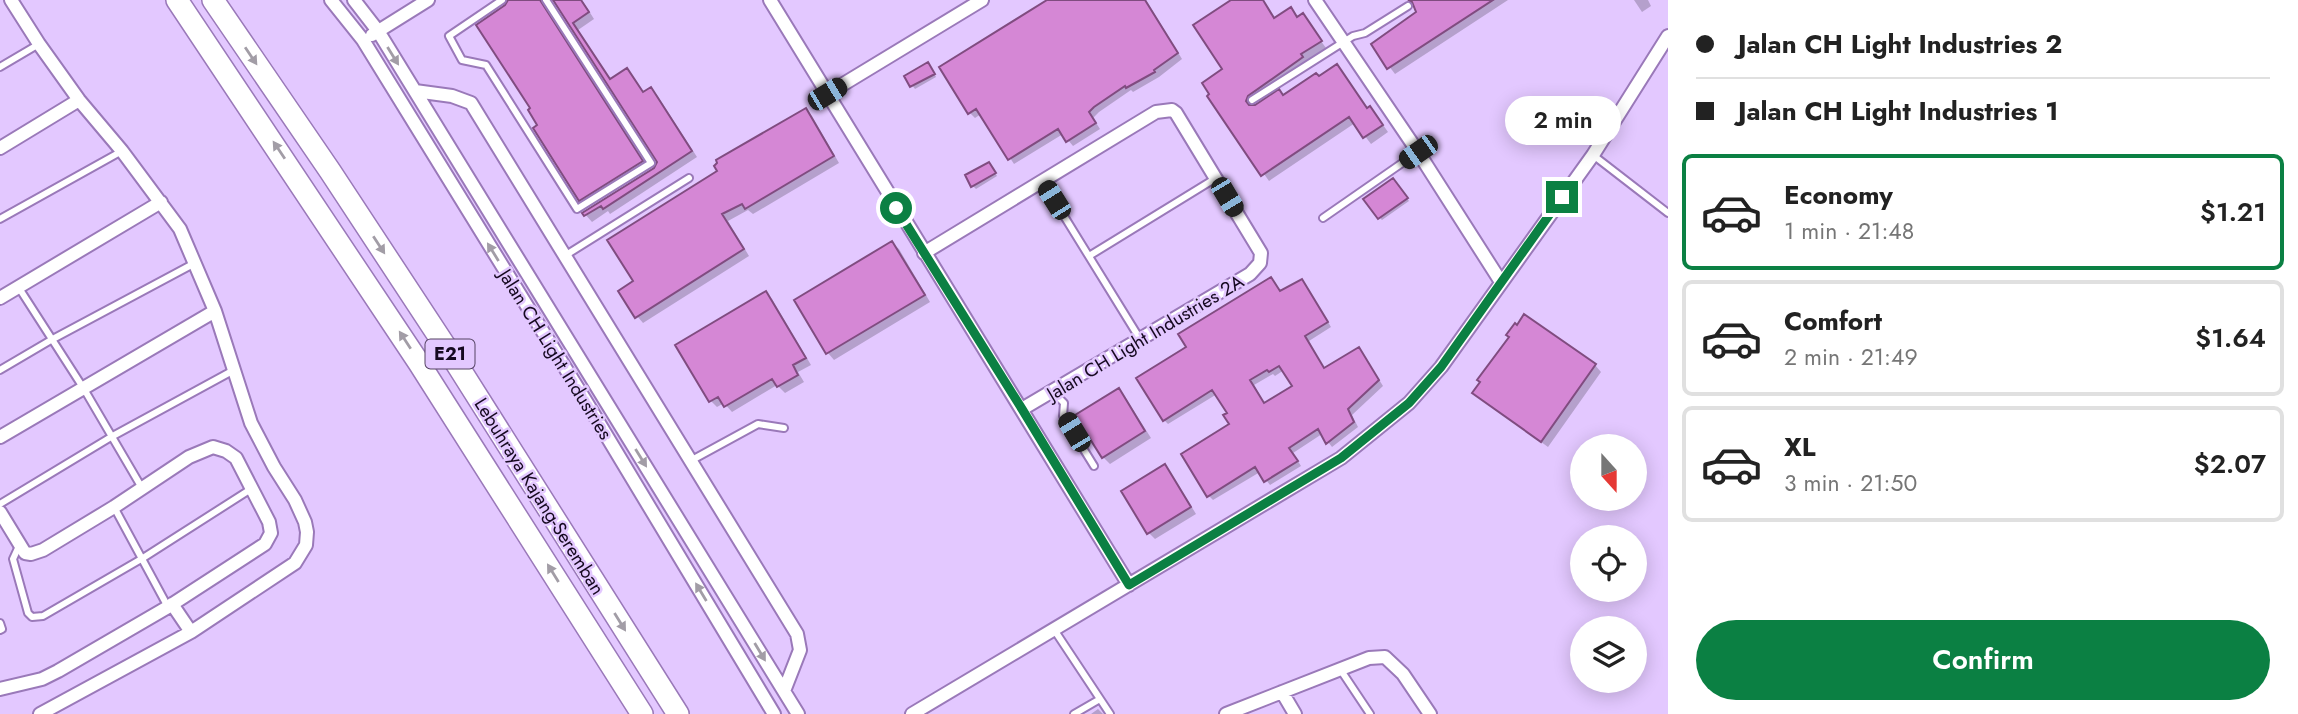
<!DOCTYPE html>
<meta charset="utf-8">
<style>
:root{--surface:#fff;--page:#f6f6f6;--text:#222;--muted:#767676;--line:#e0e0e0;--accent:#0b8043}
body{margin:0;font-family:Jost,sans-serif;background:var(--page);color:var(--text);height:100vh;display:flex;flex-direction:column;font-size:26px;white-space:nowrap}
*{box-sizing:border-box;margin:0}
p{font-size:23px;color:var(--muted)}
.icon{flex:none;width:38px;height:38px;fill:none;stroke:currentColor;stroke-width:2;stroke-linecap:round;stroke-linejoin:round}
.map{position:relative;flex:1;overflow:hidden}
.drawer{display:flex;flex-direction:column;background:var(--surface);width:630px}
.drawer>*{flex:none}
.hud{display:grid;align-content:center;height:154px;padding:0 28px;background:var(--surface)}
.needle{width:46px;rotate:159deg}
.controls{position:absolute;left:1570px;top:434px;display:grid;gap:14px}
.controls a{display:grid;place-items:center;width:77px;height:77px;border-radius:50%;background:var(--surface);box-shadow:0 4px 18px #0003;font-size:35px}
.end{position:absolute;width:32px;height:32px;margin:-16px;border:9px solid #0b8043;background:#fff;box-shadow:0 0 0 4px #fff}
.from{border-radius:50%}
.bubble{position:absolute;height:49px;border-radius:24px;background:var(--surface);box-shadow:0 4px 18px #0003;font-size:23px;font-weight:600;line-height:49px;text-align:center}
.car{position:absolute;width:21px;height:42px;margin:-21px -10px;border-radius:9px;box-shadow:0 0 5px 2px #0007;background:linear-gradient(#222 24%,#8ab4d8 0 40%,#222 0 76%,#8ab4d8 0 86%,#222 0)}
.hud b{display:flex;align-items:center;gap:24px;height:66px;font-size:26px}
.hud b+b{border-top:2px solid var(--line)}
.hud i{width:18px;height:18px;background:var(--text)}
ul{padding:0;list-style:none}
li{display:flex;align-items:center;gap:21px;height:116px;margin:0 14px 10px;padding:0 14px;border:4px solid var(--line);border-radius:10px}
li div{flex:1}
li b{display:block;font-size:26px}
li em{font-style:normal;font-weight:600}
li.on{border-color:var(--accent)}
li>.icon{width:63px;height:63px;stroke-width:1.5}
.primary-button{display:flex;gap:14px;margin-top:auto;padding:14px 28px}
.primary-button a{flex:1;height:80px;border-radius:42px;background:var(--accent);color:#fff;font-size:28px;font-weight:600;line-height:80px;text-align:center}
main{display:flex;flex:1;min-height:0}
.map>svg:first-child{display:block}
.shadow{fill:#0003;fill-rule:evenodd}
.building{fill:#d587d5;stroke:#804c80;stroke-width:2;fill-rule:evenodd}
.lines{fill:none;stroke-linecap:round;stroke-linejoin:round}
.service-casing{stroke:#9a79b9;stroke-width:10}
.minor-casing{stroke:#9a79b9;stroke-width:16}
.motorway-casing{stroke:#9a79b9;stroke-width:24}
.service{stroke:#fff;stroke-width:6}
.minor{stroke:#fff;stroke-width:12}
.motorway{stroke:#fff;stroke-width:21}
.oneway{fill:#a29da6}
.route{stroke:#0b8043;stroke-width:9}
.labels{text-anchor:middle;stroke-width:5;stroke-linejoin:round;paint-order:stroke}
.shield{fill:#e3c8ff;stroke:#544263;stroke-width:2}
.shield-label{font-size:18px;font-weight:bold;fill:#160920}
.street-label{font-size:19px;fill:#160920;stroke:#e3c8ff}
</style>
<main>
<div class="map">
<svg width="1668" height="714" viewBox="0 0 1668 714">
<rect width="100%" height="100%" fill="#e3c8ff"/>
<path class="shadow" d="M517 0H554L547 3V11L648 168 587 206 580 200 533 109Z
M554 0H582L594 19 578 30 611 81 644 93 650 89 657 95 697 157 610 214 608 211 592 222 584 213 655 169 659 162Z
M1050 0H1146L1182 59 1159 77 1133 92 1131 90 1099 112 1093 118 1100 129 1073 146 1063 134 1014 164 981 114 975 118 969 112Z
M1234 0H1263L1276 19 1291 9 1299 18 1302 15 1326 48 1306 61 1308 64 1254 102 1252 106 1284 97 1337 66 1368 110 1370 108 1376 115 1388 132 1371 144 1355 123 1269 181 1209 96 1224 70Z
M1410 0H1508L1395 74 1373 45 1418 13Z
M1634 0H1648L1651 6 1642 12Z
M931 67 936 77 915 89 906 77Z
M805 110 812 116 839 163 753 214 748 210 728 221 749 256 643 323 637 316 635 282 719 172Z
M991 166 997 176 976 189 973 186Z
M1396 183 1409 201 1382 220 1379 217Z
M892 243 899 249 930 302 834 360 828 353 796 301Z
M1271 279 1281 292 1306 285 1331 327 1309 341 1325 370 1363 354 1383 386 1352 415 1358 427 1332 447 1322 434 1293 453 1301 466 1270 485 1260 472 1213 500 1209 496 1231 425 1229 414 1217 394 1168 424 1164 420 1188 348ZM1284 370 1295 386 1265 404 1254 385 1273 374 1275 376Z
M766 293 772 299 811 365 798 372 804 382 785 393 777 385 732 412 724 403 717 407 711 401Z
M1511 337 1595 365 1601 372 1548 447 1474 393Z
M1119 391 1125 397 1151 438 1110 464 1103 457Z
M1164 466 1171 473 1196 514 1155 539 1149 533Z
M1098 709 1103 714H1091Z"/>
<path class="building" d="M508 0H540L643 161 579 201 533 128 537 125 528 110 530 108 476 25 505 5Z
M553 0H581L589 12 573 23 610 79 627 68 643 92 651 87 692 151 603 209 601 206 584 216 582 213 654 168 657 162Z
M1047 0H1145L1178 53 1154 70 1155 72 1126 88 1125 86 1094 107 1089 112 1096 123 1066 142 1058 129 1008 160 976 109 968 114 939 67Z
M1231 0H1263L1274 18 1291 7 1297 17 1303 13 1322 41 1301 54 1303 57 1248 96 1246 101 1249 105H1255L1279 89 1283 95 1316 73 1319 76 1337 64 1367 108 1370 106 1383 125 1363 138 1349 117 1261 176 1207 96 1209 94 1202 83 1222 69 1193 25Z
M1408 0H1493L1387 69 1371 44 1416 12 1412 2Z
M928 62 935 74 910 87 904 76Z
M806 108 834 156 745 209 742 204 722 214 744 249 635 318 618 291 633 281 607 240 717 171 714 166 717 163 716 160Z
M989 162 996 173 971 187 965 175Z
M1393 178 1408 198 1378 219 1363 199Z
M892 241 925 295 826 354 794 300Z
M1271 277 1280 291 1302 279 1328 322 1305 336 1324 368 1359 347 1379 380 1348 409 1354 422 1326 444 1318 429 1289 448 1298 461 1264 482 1255 467 1207 497 1181 454 1229 424 1223 415 1227 413 1212 390 1163 421 1136 378 1186 347 1178 334ZM1279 366 1292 386 1264 403 1250 380 1267 370 1269 372Z
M766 291 806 358 793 365 798 375 777 387 772 379 724 407 718 397 709 402 675 345Z
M1524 314 1596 364 1541 442 1472 393 1480 382 1477 380 1509 337 1506 335 1515 323 1517 325Z
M1119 388 1145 431 1102 458 1075 415Z
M1165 464 1191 507 1147 534 1121 491Z"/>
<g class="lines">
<g class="service-casing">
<path id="service" d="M502 0 449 36 462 60 486 65 577 209 651 163 546 0
M0 67 39 44
M1252 100 1353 36 1365 33 1408 6
M1593 155 1668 213
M1043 182 1140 339
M1323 218 1418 152
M0 219 122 151
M566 255 689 178
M1089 256 1216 178
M19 288 84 389 142 488
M0 370 51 340 195 263
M1053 392 1064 403 1063 416 1094 466
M692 460 758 424 784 428
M0 504 111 437 234 370
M114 507 168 607
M19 546 13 559 28 613 32 617 43 616 143 558 251 489
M0 623 2 629 0 630
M1055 631 1110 714
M1340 669 1370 714
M1074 714 1100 699"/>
</g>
<g class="minor-casing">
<path id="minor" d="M11 0 39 44 79 100 122 151 180 229 215 311 251 423 274 467 295 500 305 522 307 532 306 545 295 563 191 632 40 714
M331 0 363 40 585 400 774 714
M354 0 378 31 798 714
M770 0 1129 585
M1315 0 1418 152 1501 282
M372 35 428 0
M415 91 452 96 471 103 797 634 800 650 784 691
M827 94 982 0
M0 148 79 100
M924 253 1156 112 1172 110 1176 113 1261 253 1260 263 1250 274 1022 409
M0 298 161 202
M0 437 215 311
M0 512 25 553 31 554 43 550 114 507 189 457 213 447 226 451 236 458 269 522 271 533 265 544 168 607 58 671 42 679 0 689
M172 604 191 632
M1282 692 1295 714
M912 714 1341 458 1409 403 1441 367 1593 155 1668 36
M1226 714 1369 658 1385 657 1403 674 1430 714"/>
</g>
<g class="motorway-casing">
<path id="motorway" d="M177 0 419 363 642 714
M213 0 330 171 451 355 678 714"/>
</g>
<use href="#service" class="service"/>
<use href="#minor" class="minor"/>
<use href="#motorway" class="motorway"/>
</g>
<defs><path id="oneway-solid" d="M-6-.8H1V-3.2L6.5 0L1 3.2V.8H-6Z" transform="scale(1.75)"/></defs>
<g class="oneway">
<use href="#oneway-solid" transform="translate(251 56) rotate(56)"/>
<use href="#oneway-solid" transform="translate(393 56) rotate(58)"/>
<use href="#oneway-solid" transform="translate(279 150) rotate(-124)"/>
<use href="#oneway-solid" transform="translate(379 245) rotate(57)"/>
<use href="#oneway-solid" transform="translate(493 252) rotate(-122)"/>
<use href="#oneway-solid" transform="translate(405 340) rotate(-123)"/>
<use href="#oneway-solid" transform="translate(641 458) rotate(58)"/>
<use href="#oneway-solid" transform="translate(553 573) rotate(-122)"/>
<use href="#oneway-solid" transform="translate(701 592) rotate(-121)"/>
<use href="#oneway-solid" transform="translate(620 622) rotate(58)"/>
<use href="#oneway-solid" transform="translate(760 652) rotate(59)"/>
</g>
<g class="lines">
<path class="route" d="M896 208 1022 409 1129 585 1341 458 1409 403 1441 367 1562 197"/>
</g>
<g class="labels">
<rect class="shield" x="425.5" y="339.5" width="49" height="29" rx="5"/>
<g class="shield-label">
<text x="450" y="360">E21</text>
</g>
<g class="street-label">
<text transform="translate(1145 337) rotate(-31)" y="7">Jalan CH Light Industries 2A</text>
<text transform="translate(556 354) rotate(58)" y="7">Jalan CH Light Industries</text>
<text transform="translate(540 496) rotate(58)" y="7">Lebuhraya Kajang-Seremban</text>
</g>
</g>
</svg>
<div class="controls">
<a><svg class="needle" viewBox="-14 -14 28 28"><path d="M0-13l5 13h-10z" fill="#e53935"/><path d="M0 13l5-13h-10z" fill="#767676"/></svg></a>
<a><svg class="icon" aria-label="locate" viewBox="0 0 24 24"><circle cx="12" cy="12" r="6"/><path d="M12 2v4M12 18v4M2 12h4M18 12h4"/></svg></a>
<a><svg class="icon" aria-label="layers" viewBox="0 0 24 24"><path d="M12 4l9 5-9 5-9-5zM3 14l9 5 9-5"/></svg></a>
</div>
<i class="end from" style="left:896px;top:208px"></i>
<i class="end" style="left:1562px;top:197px"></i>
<div class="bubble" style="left:1505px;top:96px;width:116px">2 min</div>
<i class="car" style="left:827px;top:94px;rotate:59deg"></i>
<i class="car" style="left:1418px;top:152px;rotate:235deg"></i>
<i class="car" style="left:1227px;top:197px;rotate:149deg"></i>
<i class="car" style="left:1054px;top:200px;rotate:328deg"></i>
<i class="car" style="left:1074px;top:432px;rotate:329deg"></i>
</div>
<section class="drawer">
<div class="hud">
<b><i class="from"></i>Jalan CH Light Industries 2</b>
<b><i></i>Jalan CH Light Industries 1</b>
</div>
<ul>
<li class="on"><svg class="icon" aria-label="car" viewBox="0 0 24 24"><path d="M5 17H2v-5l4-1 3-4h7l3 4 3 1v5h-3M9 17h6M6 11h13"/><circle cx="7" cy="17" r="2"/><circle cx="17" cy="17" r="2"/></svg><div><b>Economy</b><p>1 min · 21:48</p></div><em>$1.21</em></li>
<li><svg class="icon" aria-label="car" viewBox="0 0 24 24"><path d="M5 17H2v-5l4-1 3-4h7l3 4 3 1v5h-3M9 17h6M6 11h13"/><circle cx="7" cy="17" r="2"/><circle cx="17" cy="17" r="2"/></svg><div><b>Comfort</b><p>2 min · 21:49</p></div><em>$1.64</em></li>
<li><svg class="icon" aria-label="car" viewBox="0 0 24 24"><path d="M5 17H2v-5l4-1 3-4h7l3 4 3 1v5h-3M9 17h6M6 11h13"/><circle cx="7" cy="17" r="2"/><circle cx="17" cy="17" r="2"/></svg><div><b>XL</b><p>3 min · 21:50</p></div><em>$2.07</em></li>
</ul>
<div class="primary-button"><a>Confirm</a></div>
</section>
</main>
